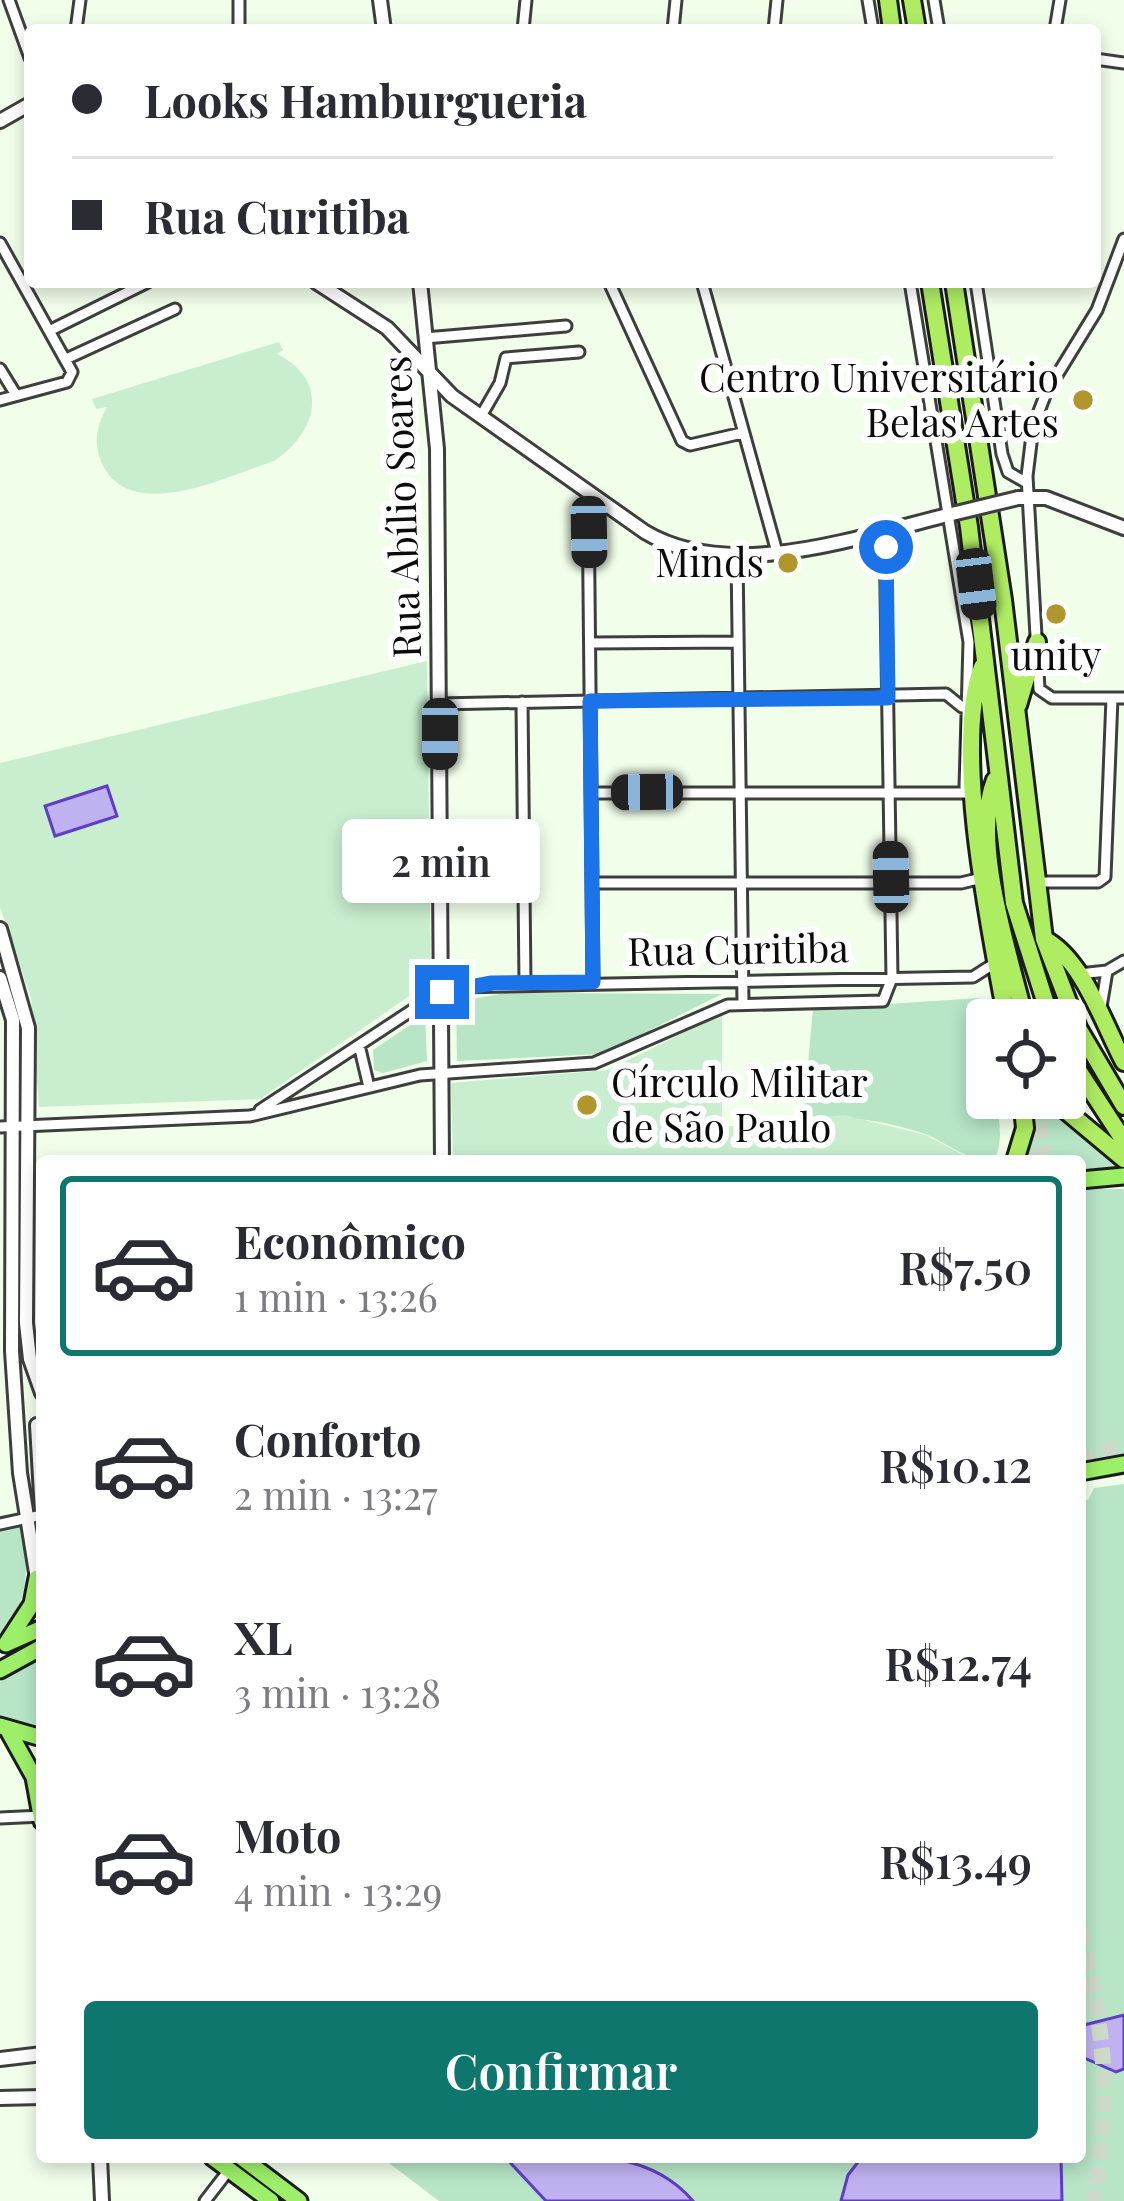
<!DOCTYPE html>
<html lang="pt">
<meta charset="utf-8">
<style>
:root{--surface:#fff;--page:#f2f2f3;--text:#2b2b33;--muted:#7c7c81;--line:#e1e1e2;--accent:#0f766e}
body{margin:0;font-family:"Playfair Display",serif;background:var(--page);color:var(--text);height:100vh;display:flex;flex-direction:column;font-size:45px;white-space:nowrap}
*{box-sizing:border-box;margin:0}
p{font-size:39px;color:var(--muted)}
.icon{flex:none;width:66px;height:66px;fill:none;stroke:currentColor;stroke-width:2;stroke-linecap:round;stroke-linejoin:round}
.map{position:relative;flex:1;overflow:hidden}
.details{position:absolute;left:36px;top:1155px;width:1050px;height:1008px;display:flex;flex-direction:column;background:var(--surface);border-radius:12px;box-shadow:0 6px 18px #0003}
.details>*{flex:none}
.guide{position:absolute;left:24px;top:24px;width:1077px;height:264px;border-radius:12px;box-shadow:0 6px 18px #0003;display:grid;align-content:center;height:264px;padding:0 48px;background:var(--surface)}
.buttons{position:absolute;left:966px;top:999px;display:grid;gap:24px}
.buttons a{display:grid;place-items:center;width:120px;height:120px;border-radius:12px;background:var(--surface);box-shadow:0 6px 18px #0003;font-size:60px}
.end{position:absolute;width:54px;height:54px;margin:-27px;border:15px solid #1a73e8;background:#fff;box-shadow:0 0 0 6px #fff}
.from{border-radius:50%}
.bubble{position:absolute;height:84px;border-radius:12px;background:var(--surface);box-shadow:0 6px 18px #0003;font-size:39px;font-weight:600;line-height:84px;text-align:center}
.car{position:absolute;width:36px;height:72px;margin:-36px -18px;border-radius:15px;box-shadow:0 0 9px 3px #0007;background:linear-gradient(#222 24%,#8ab4d8 0 40%,#222 0 76%,#8ab4d8 0 86%,#222 0)}
.guide b{display:flex;align-items:center;gap:42px;height:114px;font-size:45px}
.guide b+b{border-top:3px solid var(--line)}
.guide i{width:30px;height:30px;background:var(--text)}
ul{padding:21px 0 0;list-style:none}
li{display:flex;align-items:center;gap:36px;height:180px;margin:0 24px 18px;padding:0 24px;border:6px solid transparent;border-radius:12px}
li div{flex:1}
li b{display:block;font-size:45px}
li em{font-style:normal;font-weight:600}
li.active{border-color:var(--accent)}
li>.icon{width:108px;height:108px;stroke-width:1.5}
.primary-button{display:flex;gap:24px;margin-top:auto;padding:24px 48px}
.primary-button a{flex:1;height:138px;border-radius:12px;background:var(--accent);color:#fff;font-size:48px;font-weight:600;line-height:138px;text-align:center}
.map>svg:first-child{display:block}
.green{fill:#b7e5c6}
.pitch{fill:#c8edcf}
.water{fill:#c0b2f1;stroke:#603ec3;stroke-width:3}
.lines{fill:none;stroke-linecap:round;stroke-linejoin:round}
.trunk-tunnel{stroke:#cedac9;stroke-width:16;stroke-dasharray:16 8;stroke-linecap:butt}
.minor-casing{stroke:#3e3e3e;stroke-width:15}
.tertiary-casing{stroke:#3e3e3e;stroke-width:18}
.primary-casing{stroke:#1c1c1c;stroke-width:21}
.trunk-casing{stroke:#1c1c1c;stroke-width:22}
.minor{stroke:#fff;stroke-width:9}
.tertiary{stroke:#fff;stroke-width:12}
.primary{stroke:#9def69;stroke-width:15}
.trunk{stroke:#aeec62;stroke-width:16}
.tertiary-bridge-casing{stroke:#3e3e3e;stroke-width:18;stroke-linecap:butt}
.tertiary-bridge{stroke:#fff;stroke-width:12}
.route{stroke:#1a73e8;stroke-width:15}
.poi-dot{fill:#b0972d;stroke:#fff;stroke-width:4.5}
.labels{text-anchor:middle;stroke-width:12;stroke-linejoin:round;paint-order:stroke}
.poi-label{font-size:39px;fill:#0b0b0b;stroke:#fff;text-anchor:end}
.street-label{font-size:39px;fill:#0b0b0b;stroke:#fff}
</style>
<div class="map">
<svg width="1124" height="2201" viewBox="0 0 1124 2201">
<rect width="100%" height="100%" fill="#f1feea"/>
<path class="green" d="M505 993 722 994 602 1054 457 1061 456 1002Z
M979 998 987 1098H996C999 1120 1004 1141 994 1161 966 1161 950 1144 925 1134 885 1120 845 1115 803 1119L813 1009Z
M425 1015 427 1061 383 1073 374 1070 373 1050Z
M1065 1081 1090 1129 1122 1167 1080 1169V1161H1024L1028 1098H1065Z
M1080 1189H1124V1461L1080 1468Z
M1124 1484V2201H439L381 2157H1080V1498L1088 1500 1094 1488Z
M21 1525C29 1573 30 1598 0 1637V1530Z
M42 1654V1731L0 1717V1682Z"/>
<path class="pitch" d="M279 342 283 350 277 354C331 381 317 432 274 461 229 475 128 527 101 461 93 441 97 426 107 407L96 409 92 399Z
M427 661 431 981 260 1099 39 1107 31 998 0 907V763Z
M722 1014V1127L844 1115 926 1135 975 1161H453L451 1083 608 1070Z"/>
<path class="water" d="M107 786 117 816 55 836 45 806Z
M1124 2015V2069L1116 2072 1080 2056V2026Z
M505 2157C573 2157 645 2145 693 2201H546Z
M862 2157H1061L1062 2201H841L848 2175Z"/>
<g class="lines">
<path class="trunk-tunnel" d="M1039 1098 1042 1161
M1080 1462 1124 1443
M1080 1930C1105 2033 1112 2096 1093 2201"/>
<g class="minor-casing">
<path id="minor" d="M9 0 30 58
M239 0V30
M868 0 873 30
M934 0 939 30
M76 30 80 0
M523 30 526 0
M673 30 676 0
M774 30 777 0
M1055 30 1060 0
M1095 59 1124 63
M1124 239 1097 310 1046 393 1033 427 1027 476 1039 689 1052 698H1124
M0 243 72 372 67 382 0 400
M609 282 682 441 690 445 742 433
M702 282 777 552
M910 282 969 642 965 787
M976 282 1002 454 1008 472 1027 483
M49 331 148 282
M425 338 566 326
M66 359 175 309
M0 369 16 395
M481 416 500 383 506 358 579 352
M588 492 593 982
M737 557 743 1003
M590 643 738 642
M522 702 525 983
M439 704 946 694 962 707
M591 793H966
M1035 882H1098L1105 877 1112 698
M592 883H961L982 878
M1079 974 1107 971 1124 961
M1101 1007 1107 971
M359 1045 369 1087
M260 1110 423 1003 458 987 973 977 995 963
M0 1127 250 1116 420 1075 594 1063 728 1005 883 1001 892 978 885 529
M0 1524 42 1515
M0 1818 42 1816
M205 2201 229 2170"/>
</g>
<g class="tertiary-casing">
<path id="tertiary" d="M380 0 384 30
M0 121 30 104
M316 282 387 328 452 396 645 532C732 584 863 535 956 513
M420 282 437 449 442 1161
M1018 498H1046L1124 528
M0 929 28 1028 26 1323 30 1359 42 1393
M0 978 13 1020 12 1351 20 1473 42 1610
M37 1425 42 1512
M0 2059 42 2054
M0 2098 42 2097
M100 2157 102 2201"/>
</g>
<g class="primary-casing">
<path id="primary" d="M1080 1180 1124 1176
M1080 1472 1124 1464
M6 1644 32 1604 37 1578
M6 1644 42 1628
M0 1670 42 1647
M0 1726 42 1738
M9 1732 34 1777 42 1821
M212 2157 271 2201
M241 2157 299 2201"/>
</g>
<g class="trunk-casing">
<path id="trunk" d="M888 0 892 30
M912 0 917 30
M930 282 969 527 1014 903 1051 1020
M954 282 1003 600 1044 939 1078 1028 1124 1106
M982 667C952 747 991 934 1007 1020
M1018 705 1037 642
M995 780C970 842 1010 956 1025 1020
M1044 939C1083 959 1104 1025 1124 1062
M1065 1050 1124 1141
M1051 1098 1124 1159
M1015 1161 1025 1128 1022 1098"/>
</g>
<use href="#minor" class="minor"/>
<use href="#tertiary" class="tertiary"/>
<use href="#primary" class="primary"/>
<use href="#trunk" class="trunk"/>
<g class="tertiary-bridge-casing">
<path id="tertiary-bridge" d="M956 513 1018 498"/>
</g>
<use href="#tertiary-bridge" class="tertiary-bridge"/>
</g>
<g class="lines">
<path class="route" d="M442 992 492 983 593 982 590 701 888 698 886 547"/>
</g>
<g class="poi-dot">
<circle cx="1083" cy="400" r="12"/>
<circle cx="788" cy="563" r="12"/>
<circle cx="1056" cy="614" r="12"/>
<circle cx="587" cy="1105" r="12"/>
</g>
<g class="labels">
<g class="poi-label">
<text x="1059" y="392">Centro Universitário<tspan x="1059" dy="45">Belas Artes</tspan></text>
<text x="764" y="577">Minds</text>
<text x="1056" y="670" text-anchor="middle">unity</text>
<text x="611" y="1097" text-anchor="start">Círculo Militar<tspan x="611" dy="45">de São Paulo</tspan></text>
</g>
<g class="street-label">
<text transform="translate(402 507) rotate(-92)" y="14">Rua Abílio Soares</text>
<text transform="translate(738 950) rotate(-1)" y="14">Rua Curitiba</text>
</g>
</g>
</svg>
<div class="buttons">
<a><svg class="icon" aria-label="locate" viewBox="0 0 24 24"><circle cx="12" cy="12" r="6"/><path d="M12 2v4M12 18v4M2 12h4M18 12h4"/></svg></a>
</div>
<i class="end from" style="left:886px;top:547px"></i>
<i class="end" style="left:442px;top:992px"></i>
<div class="bubble" style="left:342px;top:819px;width:198px">2 min</div>
<i class="car" style="left:589px;top:532px;rotate:179deg"></i>
<i class="car" style="left:976px;top:584px;rotate:173deg"></i>
<i class="car" style="left:440px;top:734px;rotate:180deg"></i>
<i class="car" style="left:647px;top:792px;rotate:269deg"></i>
<i class="car" style="left:891px;top:877px;rotate:359deg"></i>
<div class="guide">
<b><i class="from"></i>Looks Hamburgueria</b>
<b><i></i>Rua Curitiba</b>
</div>
<section class="details">
<ul>
<li class="active"><svg class="icon" aria-label="car" viewBox="0 0 24 24"><path d="M5 17H2v-5l4-1 3-4h7l3 4 3 1v5h-3M9 17h6M6 11h13"/><circle cx="7" cy="17" r="2"/><circle cx="17" cy="17" r="2"/></svg><div><b>Econômico</b><p>1 min · 13:26</p></div><em>R$7.50</em></li>
<li><svg class="icon" aria-label="car" viewBox="0 0 24 24"><path d="M5 17H2v-5l4-1 3-4h7l3 4 3 1v5h-3M9 17h6M6 11h13"/><circle cx="7" cy="17" r="2"/><circle cx="17" cy="17" r="2"/></svg><div><b>Conforto</b><p>2 min · 13:27</p></div><em>R$10.12</em></li>
<li><svg class="icon" aria-label="car" viewBox="0 0 24 24"><path d="M5 17H2v-5l4-1 3-4h7l3 4 3 1v5h-3M9 17h6M6 11h13"/><circle cx="7" cy="17" r="2"/><circle cx="17" cy="17" r="2"/></svg><div><b>XL</b><p>3 min · 13:28</p></div><em>R$12.74</em></li>
<li><svg class="icon" aria-label="car" viewBox="0 0 24 24"><path d="M5 17H2v-5l4-1 3-4h7l3 4 3 1v5h-3M9 17h6M6 11h13"/><circle cx="7" cy="17" r="2"/><circle cx="17" cy="17" r="2"/></svg><div><b>Moto</b><p>4 min · 13:29</p></div><em>R$13.49</em></li>
</ul>
<div class="primary-button"><a>Confirmar</a></div>
</section>
</div>
